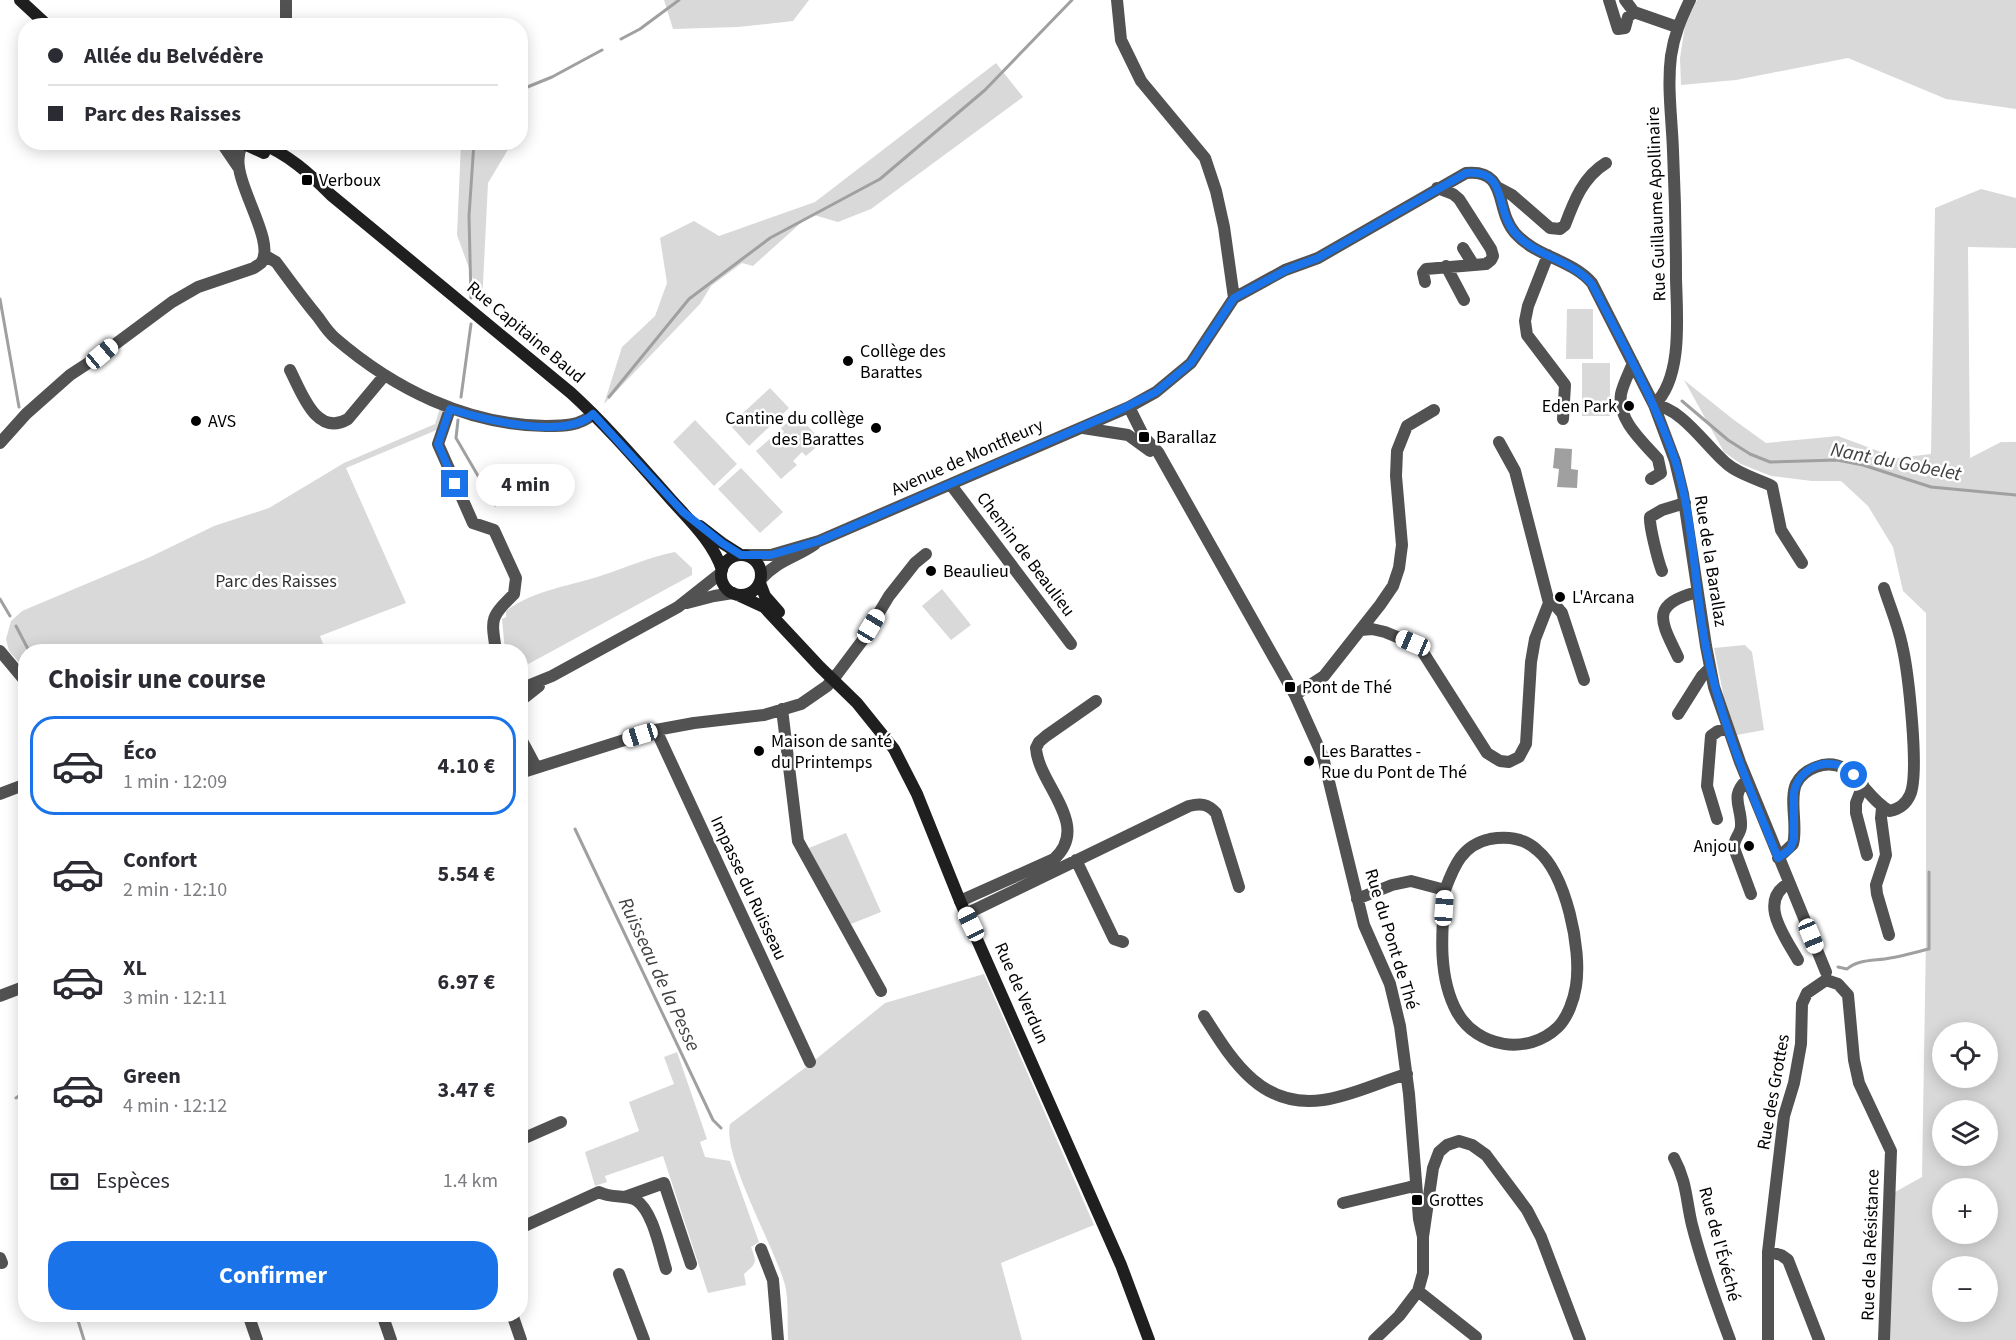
<!DOCTYPE html>
<html lang="fr">
<meta charset="utf-8">
<style>
:root{--surface:#fff;--page:#f2f2f3;--text:#2b2b33;--muted:#7c7c81;--line:#e1e1e2;--accent:#1a73e8}
body{margin:0;font-family:"Source Sans 3",sans-serif;background:var(--page);color:var(--text);height:100vh;display:flex;flex-direction:column;font-size:22px;white-space:nowrap}
*{box-sizing:border-box;margin:0}
p{font-size:20px;color:var(--muted)}
.icon{flex:none;width:33px;height:33px;fill:none;stroke:currentColor;stroke-width:2;stroke-linecap:round;stroke-linejoin:round}
.map{position:relative;flex:1;overflow:hidden}
.panel{position:absolute;left:18px;top:644px;width:510px;height:678px;display:flex;flex-direction:column;background:var(--surface);border-radius:24px;box-shadow:0 3px 15px #0003}
.panel>*{flex:none}
.hud{position:absolute;left:18px;top:18px;width:510px;height:132px;border-radius:24px;box-shadow:0 3px 15px #0003;display:grid;align-content:center;height:132px;padding:0 30px;background:var(--surface)}
.fabs{position:absolute;left:1932px;top:1022px;display:grid;gap:12px}
.fabs a{display:grid;place-items:center;width:66px;height:66px;border-radius:50%;background:var(--surface);box-shadow:0 3px 15px #0003;font-size:30px}
.end{position:absolute;width:27px;height:27px;margin:-14px;border:8px solid #1a73e8;background:#fff;box-shadow:0 0 0 3px #fff}
.from{border-radius:50%}
.bubble{position:absolute;height:42px;border-radius:21px;background:var(--surface);box-shadow:0 3px 15px #0003;font-size:20px;font-weight:700;line-height:42px;text-align:center}
.car{position:absolute;width:18px;height:36px;margin:-18px -9px;border-radius:8px;box-shadow:0 0 4px 2px #0007;background:linear-gradient(#fff 24%,#345 0 40%,#fff 0 76%,#345 0 86%,#fff 0)}
.hud b{display:flex;align-items:center;gap:21px;height:57px;font-size:22px}
.hud b+b{border-top:2px solid var(--line)}
.hud i{width:15px;height:15px;background:var(--text)}
ul{padding:0;list-style:none}
li{display:flex;align-items:center;gap:18px;height:99px;margin:0 12px 9px;padding:0 18px;border:3px solid transparent;border-radius:24px}
li div{flex:1}
li b{display:block;font-size:22px}
li em{font-style:normal;font-weight:700}
li.on{border-color:var(--accent)}
li>.icon{width:54px;height:54px;stroke-width:1.5}
h2{padding:0 30px;font-size:27px;line-height:72px}
.pay{display:flex;align-items:center;gap:15px;height:66px;padding:0 30px;font-size:22px}
.pay p{margin-inline-start:auto}
.cta{display:flex;gap:12px;margin-top:auto;padding:12px 30px}
.cta a{flex:1;height:69px;border-radius:24px;background:var(--accent);color:#fff;font-size:24px;font-weight:700;line-height:69px;text-align:center}
.map>svg:first-child{display:block}
.green{fill:#d9d9d9;fill-rule:evenodd}
.water{fill:#a0a0a0}
.lines{fill:none;stroke-linecap:round;stroke-linejoin:round}
.stream{stroke:#a0a0a0;stroke-width:3}
.minor{stroke:#525252;stroke-width:12}
.secondary{stroke:#1f1f1f;stroke-width:12}
.route{stroke:#1a73e8;stroke-width:8}
.poi-dot{fill:#000;stroke:#fff;stroke-width:2}
.labels{text-anchor:middle;stroke-width:5;stroke-linejoin:round;paint-order:stroke}
.poi-label{font-size:18px;fill:#000;stroke:#fff;text-anchor:start}
.street-label{font-size:18px;fill:#000;stroke:#fff}
.park-label{font-size:18px;fill:#303030;stroke:#fff}
.water-label{font-size:20px;font-style:italic;fill:#414141;stroke:#fff}
</style>
<div class="map">
<svg width="2016" height="1340" viewBox="0 0 2016 1340">
<rect width="100%" height="100%" fill="#fff"/>
<path class="green" d="M664 0H809L793 21 738 27 673 29Z
M1697 0H2016V109L1946 99 1848 58 1736 80 1681 85 1680 58 1685 26Z
M996 63 1023 97 871 209 838 222 814 215 803 221 753 266 742 263 711 286 700 304 604 404 622 347 655 316 667 283 660 238 694 221 719 236 815 202Z
M461 143H512L488 183 482 304 457 235Z
M1981 189 2016 198V248L1968 247 1970 458 2001 442H2016V1340H1888L1895 1192 1922 1177 1926 938V613L1903 591 1893 547 1868 506 1841 481H1812L1771 476 1741 464 1724 452 1684 380 1734 420 1766 443 1838 436 1897 458 1931 454 1935 208ZM1942 1032H1988V1077H1942ZM1942 1110H1988V1155H1942ZM1942 1188H1988V1233H1942ZM1942 1266H1988V1311H1942Z
M1567 309H1593V359H1566Z
M1582 363H1610V416H1582Z
M770 388 789 408 749 446 730 425Z
M440 408 445 410 439 429 346 468 406 603 320 636 326 651H26L25 669 9 651 6 639 11 621 22 611 150 557 214 526 269 508 344 463 435 424Z
M797 414 822 442 806 456 802 452 793 461 797 465 781 479 756 451 772 437 775 440 784 432 781 428Z
M695 420 737 464 714 486 673 442Z
M741 468 783 512 760 533 718 489Z
M675 552 692 568V575L521 668 520 651H505L502 619 506 617V611C533 590 571 586 603 575 627 567 650 557 675 552Z
M942 589 971 625 951 640 922 606Z
M1745 645 1752 652 1764 730 1737 735 1724 698 1714 648Z
M846 833 881 912 851 924 804 850Z
M984 974 1094 1225 1001 1263 1022 1340H788C787 1323 789 1301 785 1285 775 1248 722 1156 730 1124L810 1064 885 1003Z
M677 1052 707 1139 700 1142 705 1157 730 1161 759 1242 751 1247C757 1263 757 1263 744 1274L746 1285 708 1293 663 1156 605 1176 607 1182 595 1186 585 1152 639 1131 629 1102 674 1084 664 1057Z"/>
<path class="water" d="M1555 448 1572 449 1571 469 1578 470 1577 488 1557 487 1559 469 1553 468Z"/>
<g class="lines">
<path class="stream" d="M621 39 640 29 679 0
M520 90 552 77 602 50
M471 298 469 216 474 142
M0 299 19 407
M461 397 471 324
M609 397 689 299 770 238 880 179 985 90 1072 0
M1682 401 1728 440 1750 454 1770 462 1837 460 1863 465 1931 487 2016 495
M458 420 456 438 495 505
M0 599 10 616
M16 626 29 651
M575 829 713 1120 721 1128
M1838 967 1847 969C1857 959 1877 961 1890 958 1903 956 1916 952 1929 949V872
M16 1098 26 1091
M76 1314 84 1340"/>
<path class="minor" d="M286 0V26
M1117 0 1121 40 1141 81 1205 158 1216 191 1224 227 1234 298
M1609 0 1618 29 1625 28 1628 17 1634 12
M1625 0 1634 12 1677 27
M221 142 238 167
M1497 187 1512 195 1550 228 1560 229 1565 225C1574 201 1583 177 1606 163
M1463 248 1473 264
M264 255 276 262C290 281 303 299 318 317 323 324 328 332 335 338 394 389 467 425 546 426 563 426 580 426 593 414
M1548 255 1528 306 1525 321 1527 335 1565 385 1563 419
M1446 266 1464 300
M1425 282 1423 273 1426 269 1486 264 1491 260 1493 256 1491 249 1459 199 1453 194 1437 188
M1633 363C1629 373 1623 384 1621 394 1617 420 1643 442 1658 459L1661 473 1651 479
M290 370C301 391 316 438 348 419L384 376
M1654 405C1683 378 1677 316 1676 279 1676 236 1675 194 1673 151 1672 120 1667 87 1671 56 1674 35 1681 19 1690 0
M1654 405C1681 407 1706 446 1726 463 1738 474 1758 479 1772 486L1781 530 1802 563
M1129 407 1144 437 1158 452 1295 695 1323 757 1364 925 1390 984 1400 1026 1409 1094 1419 1219 1423 1237
M450 409 438 444 473 523 494 530 516 578 514 594C490 618 491 617 496 651
M1083 428 1128 435 1150 451
M0 443 26 414 70 375 102 354 172 302 198 287 254 268C256 266 259 265 261 263 277 242 233 183 239 155 239 151 242 146 244 142
M951 485 1071 644
M746 555H771L819 541 1129 407 1156 392 1191 363 1234 298 1285 270 1318 258 1466 173C1509 169 1494 209 1515 233 1536 257 1571 259 1592 283L1654 405 1675 461 1683 494 1706 646 1714 687 1740 762 1826 972
M1662 571C1658 561 1649 525 1650 517L1662 510 1685 503
M761 579C778 560 795 558 815 544
M687 603 714 596 733 593
M1549 603 1556 606 1562 613 1584 680
M1361 630 1372 629 1385 632 1419 646 1487 753 1500 761 1509 762 1519 757 1526 744 1531 662 1535 639 1549 603 1515 471 1499 442
M0 651 26 682
M1678 657C1661 621 1649 605 1697 592
M520 689 552 676 678 607 721 573
M1295 695 1324 676 1380 605 1393 586 1399 568 1402 545 1396 476 1397 451 1407 426 1434 410
M520 701 539 686
M782 709 798 841 881 991
M1678 714 1702 676 1710 668
M656 730 810 1062
M520 737 536 767
M520 773 656 730 694 723 764 715 801 704 827 686 838 673 862 641 889 596 915 563 926 554
M1747 780C1729 796 1742 807 1741 826 1741 834 1733 839 1734 848L1751 894
M1863 785 1856 803V813L1867 855
M0 794 26 784
M1882 808 1881 818 1886 855 1876 885 1877 894 1889 935
M1717 819 1707 786 1711 736 1718 731 1727 729
M1778 858 1793 844C1798 826 1789 800 1796 784 1800 776 1808 770 1816 767 1852 753 1863 798 1890 811 1899 809 1906 804 1910 795 1920 774 1908 670 1902 645 1898 625 1890 607 1884 588
M1076 860 1114 939 1123 942
M1789 883C1757 901 1785 937 1798 960
M1357 899 1392 885 1411 881 1445 890C1442 929 1437 976 1457 1012 1477 1048 1528 1056 1558 1027 1568 1017 1574 999 1576 986 1582 949 1566 874 1537 850 1524 838 1507 836 1490 839 1462 845 1454 866 1445 890
M960 901 1054 859C1092 825 1038 784 1036 748L1039 742 1046 736 1096 701
M966 914 1189 806C1201 803 1208 804 1216 813L1239 887
M0 996 26 986
M1204 1016C1232 1060 1261 1109 1323 1100 1352 1096 1379 1082 1407 1074
M520 1140 561 1122
M1674 1158C1687 1182 1686 1200 1692 1225 1702 1264 1716 1303 1730 1340
M625 1197 664 1183 691 1264
M1343 1203 1410 1187 1416 1184
M520 1228 599 1192C612 1199 626 1194 636 1200 653 1211 660 1250 666 1269
M761 1249 773 1280 778 1340
M1768 1252 1781 1255 1788 1260 1819 1340
M0 1258 2 1263
M619 1274 644 1340
M1418 1291 1476 1337
M248 1314 257 1340
M382 1314 391 1340
M512 1314 521 1340
M1374 1340 1399 1316 1418 1291 1423 1273V1237L1433 1168 1439 1152 1447 1145 1459 1141 1472 1145 1486 1155 1527 1210 1541 1237 1580 1340
M1768 1340V1252L1784 1116 1794 1083 1801 1044 1802 1004 1807 993 1826 980 1838 984 1848 995 1854 1060 1859 1083 1891 1151 1884 1340"/>
<path class="secondary" d="M20 0 48 26
M240 142 264 153
M258 142C288 154 309 173 331 195L571 393C605 424 636 460 667 495 686 517 713 541 722 570
M700 526 722 543 741 555
M721 575a20 20 0 1 1 40 0a20 20 0 1 1-40 0Z
M760 583 765 596 779 612
M738 595 764 607 820 667 857 703 894 749 917 794 960 901 1121 1265 1149 1340"/>
</g>
<g class="lines">
<path class="route" d="M455 484 438 444 450 409C483 419 565 441 593 414L683 512 722 543 741 555H771L819 541 1114 413 1156 392 1191 363 1234 298 1286 270 1318 258 1466 173C1509 169 1494 209 1515 233 1536 257 1571 259 1592 284 1621 341 1654 398 1675 460 1694 519 1694 587 1706 648 1720 721 1750 789 1778 858L1790 849 1794 839V792C1797 775 1814 762 1832 764 1840 764 1847 770 1854 775"/>
</g>
<g class="poi-dot">
<rect x="301" y="174" width="12" height="12" rx="3"/>
<circle cx="848" cy="361" r="6"/>
<circle cx="1629" cy="406" r="6"/>
<circle cx="196" cy="421" r="6"/>
<circle cx="876" cy="428" r="6"/>
<rect x="1138" y="431" width="12" height="12" rx="3"/>
<circle cx="931" cy="571" r="6"/>
<circle cx="1560" cy="597" r="6"/>
<rect x="1284" y="681" width="12" height="12" rx="3"/>
<circle cx="759" cy="751" r="6"/>
<circle cx="1309" cy="761" r="6"/>
<circle cx="1749" cy="846" r="6"/>
<rect x="1411" y="1194" width="12" height="12" rx="3"/>
</g>
<g class="labels">
<g class="poi-label">
<text x="319" y="186">Verboux</text>
<text x="860" y="357">Collège des<tspan x="860" dy="21">Barattes</tspan></text>
<text x="1617" y="412" text-anchor="end">Eden Park</text>
<text x="864" y="424" text-anchor="end">Cantine du collège<tspan x="864" dy="21">des Barattes</tspan></text>
<text x="208" y="427">AVS</text>
<text x="1156" y="443">Barallaz</text>
<text x="943" y="577">Beaulieu</text>
<text x="1572" y="603">L'Arcana</text>
<text x="1302" y="693">Pont de Thé</text>
<text x="771" y="747">Maison de santé<tspan x="771" dy="21">du Printemps</tspan></text>
<text x="1321" y="757">Les Barattes -<tspan x="1321" dy="21">Rue du Pont de Thé</tspan></text>
<text x="1737" y="852" text-anchor="end">Anjou</text>
<text x="1429" y="1206">Grottes</text>
</g>
<g class="street-label">
<text transform="translate(1656 204) rotate(-92)" y="6">Rue Guillaume Apollinaire</text>
<text transform="translate(526 332) rotate(40)" y="6">Rue Capitaine Baud</text>
<text transform="translate(967 457) rotate(-24)" y="6">Avenue de Montfleury</text>
<text transform="translate(1026 554) rotate(53)" y="6">Chemin de Beaulieu</text>
<text transform="translate(1711 561) rotate(81)" y="6">Rue de la Barallaz</text>
<text transform="translate(749 888) rotate(65)" y="6">Impasse du Ruisseau</text>
<text transform="translate(1392 939) rotate(73)" y="6">Rue du Pont de Thé</text>
<text transform="translate(1022 993) rotate(66)" y="6">Rue de Verdun</text>
<text transform="translate(1773 1092) rotate(-80)" y="6">Rue des Grottes</text>
<text transform="translate(1720 1244) rotate(75)" y="6">Rue de l'Évéché</text>
<text transform="translate(1870 1245) rotate(-88)" y="6">Rue de la Résistance</text>
</g>
<g class="park-label">
<text x="276" y="587">Parc des Raisses</text>
</g>
<g class="water-label">
<text transform="translate(1896 461) rotate(11)" y="7">Nant du Gobelet</text>
<text transform="translate(660 974) rotate(65)" y="7">Ruisseau de la Pesse</text>
</g>
</g>
</svg>
<div class="fabs">
<a><svg class="icon" aria-label="locate" viewBox="0 0 24 24"><circle cx="12" cy="12" r="6"/><path d="M12 2v4M12 18v4M2 12h4M18 12h4"/></svg></a>
<a><svg class="icon" aria-label="layers" viewBox="0 0 24 24"><path d="M12 4l9 5-9 5-9-5zM3 14l9 5 9-5"/></svg></a>
<a>+</a>
<a>−</a>
</div>
<i class="end from" style="left:1854px;top:775px"></i>
<i class="end" style="left:455px;top:484px"></i>
<div class="bubble" style="left:476px;top:464px;width:99px">4 min</div>
<i class="car" style="left:102px;top:354px;rotate:50deg"></i>
<i class="car" style="left:871px;top:626px;rotate:31deg"></i>
<i class="car" style="left:1413px;top:643px;rotate:293deg"></i>
<i class="car" style="left:640px;top:735px;rotate:253deg"></i>
<i class="car" style="left:1444px;top:908px;rotate:4deg"></i>
<i class="car" style="left:971px;top:924px;rotate:334deg"></i>
<i class="car" style="left:1811px;top:936px;rotate:158deg"></i>
<div class="hud">
<b><i class="from"></i>Allée du Belvédère</b>
<b><i></i>Parc des Raisses</b>
</div>
<section class="panel">
<h2>Choisir une course</h2>
<ul>
<li class="on"><svg class="icon" aria-label="car" viewBox="0 0 24 24"><path d="M5 17H2v-5l4-1 3-4h7l3 4 3 1v5h-3M9 17h6M6 11h13"/><circle cx="7" cy="17" r="2"/><circle cx="17" cy="17" r="2"/></svg><div><b>Éco</b><p>1 min · 12:09</p></div><em>4.10 €</em></li>
<li><svg class="icon" aria-label="car" viewBox="0 0 24 24"><path d="M5 17H2v-5l4-1 3-4h7l3 4 3 1v5h-3M9 17h6M6 11h13"/><circle cx="7" cy="17" r="2"/><circle cx="17" cy="17" r="2"/></svg><div><b>Confort</b><p>2 min · 12:10</p></div><em>5.54 €</em></li>
<li><svg class="icon" aria-label="car" viewBox="0 0 24 24"><path d="M5 17H2v-5l4-1 3-4h7l3 4 3 1v5h-3M9 17h6M6 11h13"/><circle cx="7" cy="17" r="2"/><circle cx="17" cy="17" r="2"/></svg><div><b>XL</b><p>3 min · 12:11</p></div><em>6.97 €</em></li>
<li><svg class="icon" aria-label="car" viewBox="0 0 24 24"><path d="M5 17H2v-5l4-1 3-4h7l3 4 3 1v5h-3M9 17h6M6 11h13"/><circle cx="7" cy="17" r="2"/><circle cx="17" cy="17" r="2"/></svg><div><b>Green</b><p>4 min · 12:12</p></div><em>3.47 €</em></li>
</ul>
<div class="pay"><svg class="icon" aria-label="cash" viewBox="0 0 24 24"><path d="M3 7h18v10H3z"/><circle cx="12" cy="12" r="2"/></svg>Espèces<p>1.4 km</p></div>
<div class="cta"><a>Confirmer</a></div>
</section>
</div>
